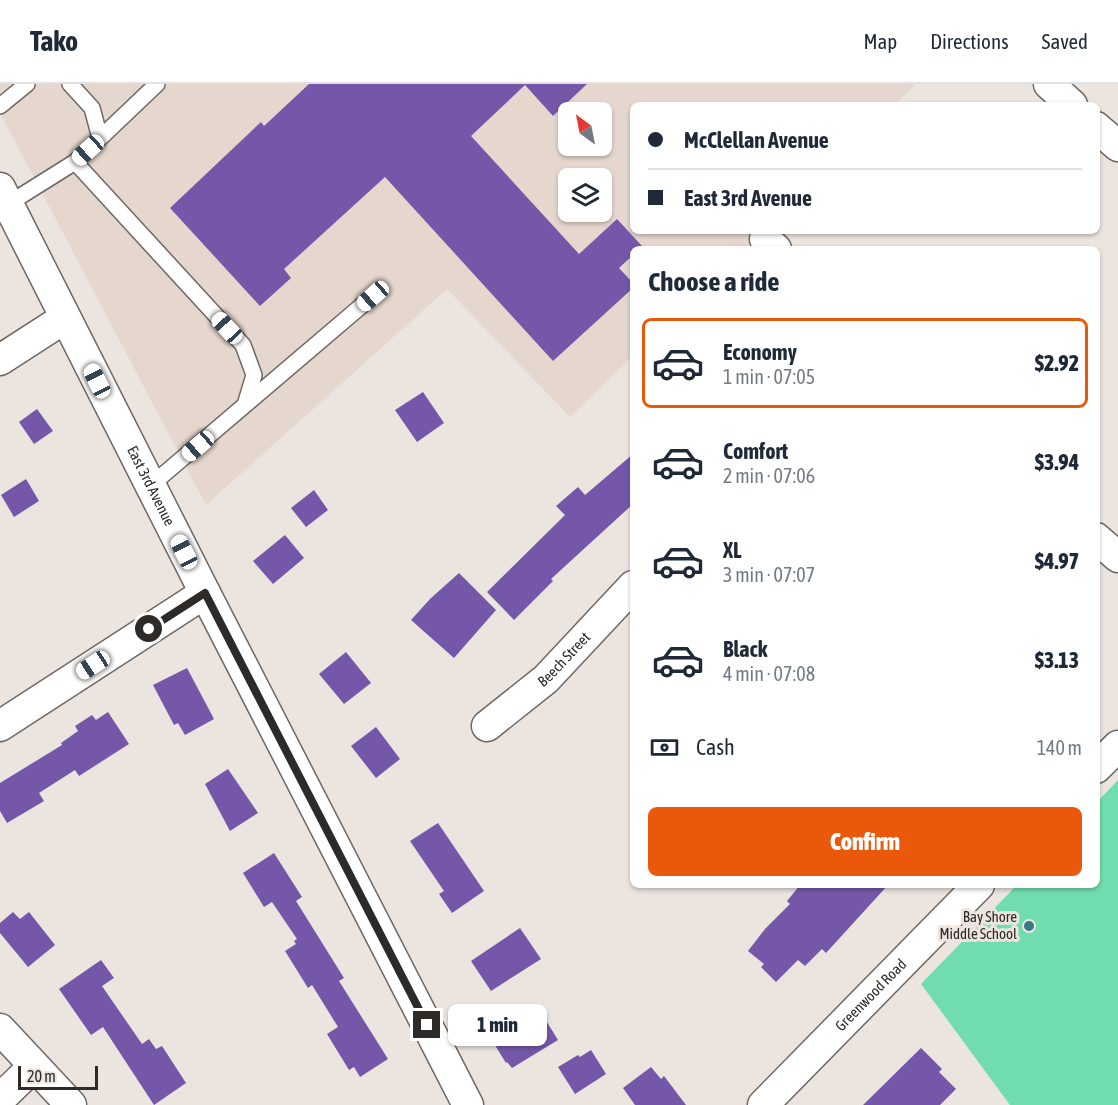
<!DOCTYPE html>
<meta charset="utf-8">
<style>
:root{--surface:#fff;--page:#f6f6f7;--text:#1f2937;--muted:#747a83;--line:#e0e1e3;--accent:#ea580c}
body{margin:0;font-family:"Asap Condensed",sans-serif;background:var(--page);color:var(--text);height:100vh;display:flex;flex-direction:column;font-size:22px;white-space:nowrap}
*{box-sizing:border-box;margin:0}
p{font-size:20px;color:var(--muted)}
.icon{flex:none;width:33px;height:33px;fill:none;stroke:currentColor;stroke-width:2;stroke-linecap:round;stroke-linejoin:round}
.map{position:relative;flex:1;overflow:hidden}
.drawer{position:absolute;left:630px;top:162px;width:470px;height:642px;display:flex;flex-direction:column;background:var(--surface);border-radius:9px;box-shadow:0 2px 4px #0004}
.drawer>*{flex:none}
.hud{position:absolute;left:630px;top:18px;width:470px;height:132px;border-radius:9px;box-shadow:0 2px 4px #0004;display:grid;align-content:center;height:132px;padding:0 18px;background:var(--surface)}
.needle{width:39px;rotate:328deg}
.buttons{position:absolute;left:558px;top:18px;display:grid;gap:12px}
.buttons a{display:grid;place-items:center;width:54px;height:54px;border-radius:9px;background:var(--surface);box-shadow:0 2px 4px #0004;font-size:30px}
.scale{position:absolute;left:18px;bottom:15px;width:80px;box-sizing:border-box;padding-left:6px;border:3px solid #2d2a28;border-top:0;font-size:16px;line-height:21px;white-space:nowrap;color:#2d2a28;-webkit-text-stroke:4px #ece4df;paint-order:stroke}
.end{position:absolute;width:27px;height:27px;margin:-14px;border:8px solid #2d2a28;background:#fff;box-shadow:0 0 0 3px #fff}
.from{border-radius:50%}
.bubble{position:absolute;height:42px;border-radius:9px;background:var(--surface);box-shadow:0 2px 4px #0004;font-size:20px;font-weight:800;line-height:42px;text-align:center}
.car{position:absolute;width:18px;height:36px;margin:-18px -9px;border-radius:8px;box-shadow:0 0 4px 2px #0007;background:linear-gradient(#fff 24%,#345 0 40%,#fff 0 76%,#345 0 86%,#fff 0)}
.hud b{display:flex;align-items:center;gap:21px;height:57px;font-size:22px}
.hud b+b{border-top:2px solid var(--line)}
.hud i{width:15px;height:15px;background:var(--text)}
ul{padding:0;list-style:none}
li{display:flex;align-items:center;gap:18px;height:90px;margin:0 12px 9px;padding:0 6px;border:3px solid transparent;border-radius:9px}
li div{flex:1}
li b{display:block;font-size:22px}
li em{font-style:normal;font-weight:800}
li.on{border-color:var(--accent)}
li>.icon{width:54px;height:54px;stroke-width:1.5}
h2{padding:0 18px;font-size:27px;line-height:72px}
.pay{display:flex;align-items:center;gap:15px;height:66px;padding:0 18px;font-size:22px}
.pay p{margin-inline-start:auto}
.cta{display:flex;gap:12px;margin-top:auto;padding:12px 18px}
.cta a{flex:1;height:69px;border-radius:9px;background:var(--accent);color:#fff;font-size:24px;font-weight:800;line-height:69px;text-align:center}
header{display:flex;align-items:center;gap:36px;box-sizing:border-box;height:84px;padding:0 30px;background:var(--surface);border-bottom:2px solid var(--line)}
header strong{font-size:28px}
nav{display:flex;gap:33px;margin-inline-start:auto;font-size:21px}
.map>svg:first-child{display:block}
.built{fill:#e6d7ce;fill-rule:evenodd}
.green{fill:#71ddaf}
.building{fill:#7557aa}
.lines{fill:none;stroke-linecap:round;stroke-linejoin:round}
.lane-casing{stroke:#6e6763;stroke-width:18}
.street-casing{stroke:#6e6763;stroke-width:33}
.lane{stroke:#fff;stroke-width:15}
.street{stroke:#fff;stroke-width:30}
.route{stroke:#2d2a28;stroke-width:8}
.poi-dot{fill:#357989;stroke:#ece4df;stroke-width:2}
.labels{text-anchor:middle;stroke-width:6;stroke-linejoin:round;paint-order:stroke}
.street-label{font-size:15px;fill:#2d2a28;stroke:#ece4df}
.poi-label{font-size:15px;fill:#2d2a28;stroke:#ece4df;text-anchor:end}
</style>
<header>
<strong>Tako</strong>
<nav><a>Map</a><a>Directions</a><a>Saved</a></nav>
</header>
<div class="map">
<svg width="1118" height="1021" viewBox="0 0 1118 1021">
<rect width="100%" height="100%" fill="#ece4df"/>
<path class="built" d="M0 0H916L894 21H633V147H763L744 165H633V272L570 333 447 205 206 421 0 29ZM568 28H602V62H568ZM568 94H602V128H568Z"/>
<path class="green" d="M1118 696V1021H1010L921 900 1017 801H1096L1097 718Z"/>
<path class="building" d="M309 0H587L553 32 525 1 471 52 579 170 617 135 642 162 639 165H633V171L619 184 633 199V204L553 277 385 93 284 185 291 194 260 222 170 124 261 38 264 42Z
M423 308 444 339 417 358 395 326Z
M37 325 53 347 34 360 19 338Z
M633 370V420L551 495 553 497 514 536 487 508 565 431 556 422 578 403 585 411Z
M26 395 39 417 14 433 1 411Z
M314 406 328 426 306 443 291 424Z
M285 451 304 474 273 500 253 477Z
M459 489 496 526 454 574 411 536 430 515Z
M346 568 371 599 344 620 319 590Z
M187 584 214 635 185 651 178 639 174 641 153 601Z
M108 628 129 660 79 692 75 686 39 709 44 717 7 739 0 727V699L62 661 61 659 78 647 75 642 92 631 96 636Z
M376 643 400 675 376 694 351 662Z
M228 685 258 729 230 747 205 700Z
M438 739 484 807 452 829 439 810 444 807 410 757Z
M274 769 302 813 296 817 344 894 339 897 388 975 360 993 354 983 349 986 327 950 338 943 312 901 308 904 285 867 296 860 294 857 297 855 272 818 264 823 243 789Z
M800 801H888L826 869 822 865 805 882 798 876 776 898 761 883 764 880 748 867 765 845 790 820 787 817Z
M13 828 20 835 29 828 55 861 28 883 0 849V839Z
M520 844 541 875 491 907 471 877Z
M101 876 114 894 102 902 142 960 149 955 156 965 162 962 186 999 154 1021 103 943 91 951 59 905Z
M545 935 558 956 512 984 507 978 506 979 493 958 522 940 526 946Z
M921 964 942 985 939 988 956 1005 940 1021H863Z
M591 966 606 990 575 1010 558 983 578 971 580 973Z
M651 983 661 995 664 992 686 1021H635L623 1004Z"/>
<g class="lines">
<g class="lane-casing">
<path id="lane" d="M70 0 92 24 100 54
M0 22 27 0
M75 78 243 261 254 291 245 321
M8 120 75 78 157 0
M150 402 373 212"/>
</g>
<g class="street-casing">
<g id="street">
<path d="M1049 0 1072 21"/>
<path d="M1096 43 1118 62"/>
<path id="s1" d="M0 104 205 509 468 1021"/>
<path d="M765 155 776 165"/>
<path d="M0 276 65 234"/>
<path d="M1096 454 1118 473"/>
<path d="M0 642 205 509"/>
<path id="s2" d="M487 642 546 595 633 502"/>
<path d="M1096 684 1118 662"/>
<path d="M0 945 71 1021"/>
<path d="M0 1015 34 982"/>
<path id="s3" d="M763 1021 979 801"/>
</g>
</g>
<use href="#lane" class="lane"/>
<use href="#street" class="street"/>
</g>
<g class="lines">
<path class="route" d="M149 545 205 509 427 941"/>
</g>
<circle class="poi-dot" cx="1029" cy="842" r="6"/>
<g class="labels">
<g class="street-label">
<text dy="5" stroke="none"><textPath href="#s1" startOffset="334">East 3rd Avenue</textPath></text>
<text dy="5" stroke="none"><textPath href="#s2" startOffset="102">Beech Street</textPath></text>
<text dy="5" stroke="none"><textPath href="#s3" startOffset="154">Greenwood Road</textPath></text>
</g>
<g class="poi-label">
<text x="1017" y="838">Bay Shore<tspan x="1017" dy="17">Middle School</tspan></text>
</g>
</g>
</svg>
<div class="buttons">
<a><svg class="needle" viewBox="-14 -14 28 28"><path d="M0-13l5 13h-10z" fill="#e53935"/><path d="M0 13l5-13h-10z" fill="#747a83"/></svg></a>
<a><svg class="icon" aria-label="layers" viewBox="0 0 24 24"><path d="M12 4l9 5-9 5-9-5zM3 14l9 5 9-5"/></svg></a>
</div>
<div class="scale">20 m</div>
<i class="end from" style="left:149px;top:545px"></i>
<i class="end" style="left:427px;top:941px"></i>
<div class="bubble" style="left:448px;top:920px;width:99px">1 min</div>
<i class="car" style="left:88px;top:66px;rotate:228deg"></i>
<i class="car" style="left:373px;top:212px;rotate:229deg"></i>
<i class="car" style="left:227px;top:244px;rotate:317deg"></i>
<i class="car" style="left:97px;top:297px;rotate:333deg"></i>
<i class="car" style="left:198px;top:362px;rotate:229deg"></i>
<i class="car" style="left:184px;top:468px;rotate:333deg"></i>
<i class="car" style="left:93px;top:581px;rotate:237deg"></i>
<div class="hud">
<b><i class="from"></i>McClellan Avenue</b>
<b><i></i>East 3rd Avenue</b>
</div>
<section class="drawer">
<h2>Choose a ride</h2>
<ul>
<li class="on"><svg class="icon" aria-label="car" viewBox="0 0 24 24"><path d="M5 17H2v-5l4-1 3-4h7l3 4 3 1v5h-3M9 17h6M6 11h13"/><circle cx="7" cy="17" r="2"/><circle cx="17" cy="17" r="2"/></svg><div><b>Economy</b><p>1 min · 07:05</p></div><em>$2.92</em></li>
<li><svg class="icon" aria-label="car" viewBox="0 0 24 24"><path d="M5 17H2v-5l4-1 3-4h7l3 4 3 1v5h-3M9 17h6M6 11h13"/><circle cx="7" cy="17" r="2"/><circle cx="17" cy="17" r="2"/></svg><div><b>Comfort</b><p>2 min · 07:06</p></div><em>$3.94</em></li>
<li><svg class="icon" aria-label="car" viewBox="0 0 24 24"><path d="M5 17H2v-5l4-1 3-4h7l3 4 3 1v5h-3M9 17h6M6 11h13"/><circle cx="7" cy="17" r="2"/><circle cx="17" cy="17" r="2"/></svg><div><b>XL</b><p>3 min · 07:07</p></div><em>$4.97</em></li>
<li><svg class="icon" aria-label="car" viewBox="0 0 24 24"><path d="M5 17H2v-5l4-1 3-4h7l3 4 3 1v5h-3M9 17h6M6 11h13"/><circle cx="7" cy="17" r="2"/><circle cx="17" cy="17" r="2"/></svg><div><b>Black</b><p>4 min · 07:08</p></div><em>$3.13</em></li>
</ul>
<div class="pay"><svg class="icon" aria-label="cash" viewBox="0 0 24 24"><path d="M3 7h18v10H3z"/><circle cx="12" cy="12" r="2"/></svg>Cash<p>140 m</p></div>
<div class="cta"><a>Confirm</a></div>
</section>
</div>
